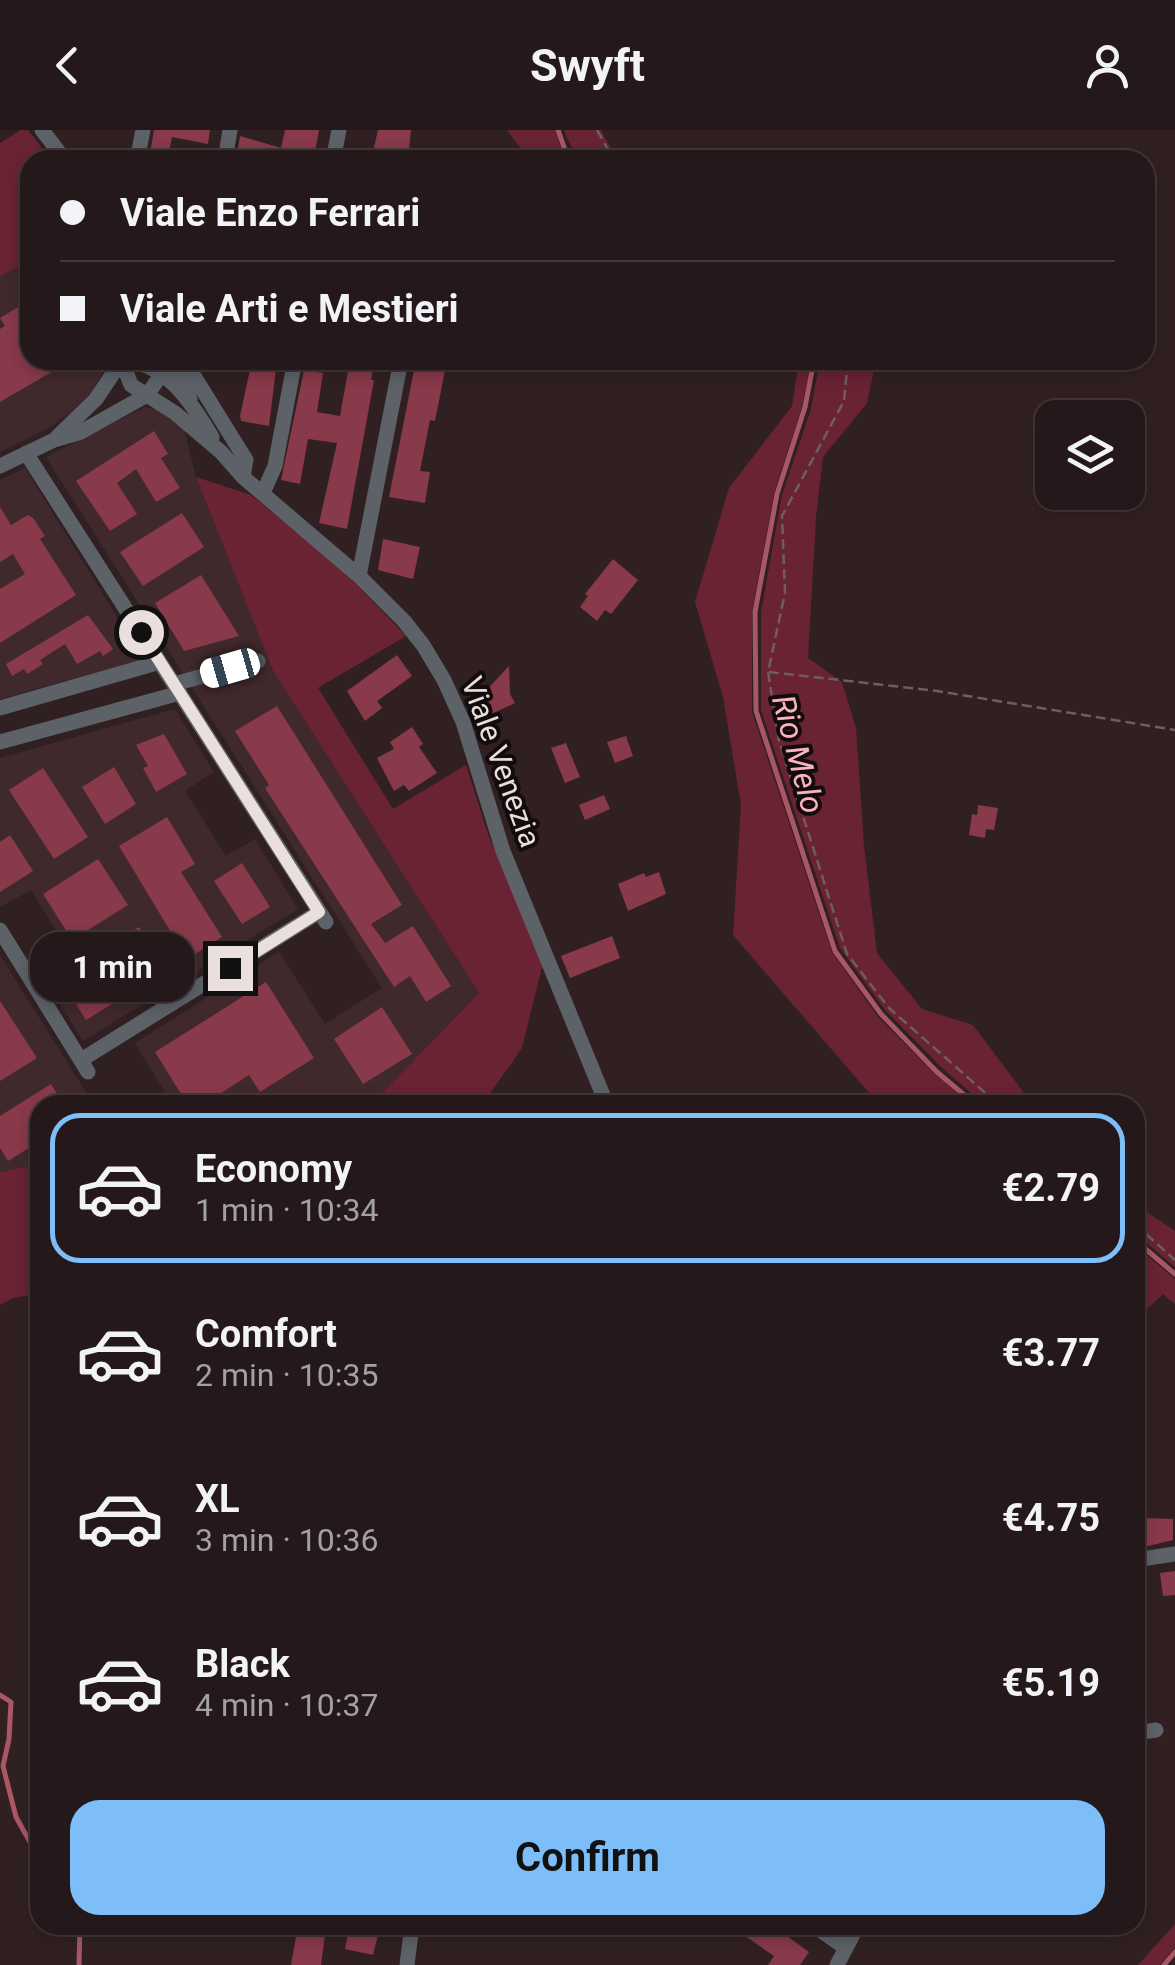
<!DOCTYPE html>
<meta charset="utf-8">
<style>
:root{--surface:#25181a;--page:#312527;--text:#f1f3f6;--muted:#a3a0a2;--line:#423739;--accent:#7dbef9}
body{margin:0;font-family:Roboto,sans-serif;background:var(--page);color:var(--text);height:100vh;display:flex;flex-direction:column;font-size:38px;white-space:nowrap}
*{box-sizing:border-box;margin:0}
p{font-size:32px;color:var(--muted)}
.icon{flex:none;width:55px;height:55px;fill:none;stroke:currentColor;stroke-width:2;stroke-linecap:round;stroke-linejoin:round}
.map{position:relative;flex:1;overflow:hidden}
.drawer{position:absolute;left:30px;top:965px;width:1115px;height:840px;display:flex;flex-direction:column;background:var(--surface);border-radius:30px;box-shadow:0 5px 15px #0003,0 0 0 2px var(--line)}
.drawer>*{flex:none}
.top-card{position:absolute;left:20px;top:20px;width:1135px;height:220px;border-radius:30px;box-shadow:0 5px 15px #0003,0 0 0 2px var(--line);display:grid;align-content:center;height:220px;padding:0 40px;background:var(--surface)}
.controls{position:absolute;left:1035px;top:270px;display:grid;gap:20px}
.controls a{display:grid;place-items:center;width:110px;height:110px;border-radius:20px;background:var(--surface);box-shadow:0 5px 15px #0003,0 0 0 2px var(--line);font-size:50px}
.end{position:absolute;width:45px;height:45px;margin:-22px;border:12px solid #eadedf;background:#111;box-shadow:0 0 0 5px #111}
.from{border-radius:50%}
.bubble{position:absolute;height:70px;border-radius:30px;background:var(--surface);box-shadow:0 5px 15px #0003,0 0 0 2px var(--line);font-size:32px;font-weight:700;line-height:70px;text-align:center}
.car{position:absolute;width:30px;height:60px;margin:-30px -15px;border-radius:12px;box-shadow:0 0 8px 2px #0007;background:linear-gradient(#fff 24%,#345 0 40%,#fff 0 76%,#345 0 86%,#fff 0)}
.top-card b{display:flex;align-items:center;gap:35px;height:95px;font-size:38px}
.top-card b+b{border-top:2px solid var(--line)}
.top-card i{width:25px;height:25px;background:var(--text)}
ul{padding:18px 0 0;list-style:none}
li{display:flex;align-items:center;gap:30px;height:150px;margin:0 20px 15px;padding:0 20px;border:5px solid transparent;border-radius:30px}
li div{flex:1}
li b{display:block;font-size:38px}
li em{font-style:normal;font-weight:700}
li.on{border-color:var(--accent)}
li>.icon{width:90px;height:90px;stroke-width:1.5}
.primary-button{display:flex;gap:20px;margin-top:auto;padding:20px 40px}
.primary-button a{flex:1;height:115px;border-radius:30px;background:var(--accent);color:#111;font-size:40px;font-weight:700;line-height:115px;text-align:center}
header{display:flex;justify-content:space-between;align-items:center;height:130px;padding:0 40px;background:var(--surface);font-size:45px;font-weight:700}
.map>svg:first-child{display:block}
.built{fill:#40292d}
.green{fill:#692333}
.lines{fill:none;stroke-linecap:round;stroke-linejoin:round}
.stream{stroke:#a95665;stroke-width:5}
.building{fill:#88394a}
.path{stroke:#6e5e60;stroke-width:2.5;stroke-dasharray:10 5;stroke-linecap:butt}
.minor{stroke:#5c6268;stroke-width:15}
.route{stroke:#eadedf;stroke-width:12}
.labels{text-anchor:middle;stroke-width:8;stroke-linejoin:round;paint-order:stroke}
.street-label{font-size:30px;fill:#eadedf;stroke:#130c0d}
.water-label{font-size:32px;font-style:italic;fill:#fab3bd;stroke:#130c0d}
</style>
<header><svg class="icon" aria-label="back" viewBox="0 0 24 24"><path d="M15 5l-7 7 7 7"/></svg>Swyft<svg class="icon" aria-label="person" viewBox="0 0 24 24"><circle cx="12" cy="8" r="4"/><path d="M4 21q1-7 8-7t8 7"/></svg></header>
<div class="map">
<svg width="1175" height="1835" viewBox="0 0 1175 1835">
<rect width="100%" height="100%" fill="#312022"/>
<path class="built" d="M30 129V230H110L91 263 70 283 45 300 0 322V147Z
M145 277 161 280 184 300 196 347 273 541 479 863 383 962 320 975H173L135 913 279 822 325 894 382 858 46 327Z
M25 338 143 529 0 569V350Z
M175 579 214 642 185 661 226 726 255 709 298 779 83 911 42 845 72 826 31 760 0 777V628Z
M0 825 94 975H40V1034L0 1042Z"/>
<path class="green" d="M21 0H28L51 30H30V129L0 147V13Z
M507 0H555L562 22 572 30H529Z
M564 0H601L617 30C587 30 575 31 564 0Z
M799 230H811L802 276 774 363 752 482V582L832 822 878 887 935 944 971 975H882L876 971 733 805 741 675 723 567 695 472 729 358 792 276Z
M820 230H876L867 273 823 327 816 387 808 528 842 552 856 598 864 716 877 823 922 879 973 895 1033 975H985L941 937 885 880 840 818 761 580V482L782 365 811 279Z
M196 347 251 365 338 435 406 506 318 558 393 679 466 635 488 704 543 833 522 918 482 975H320L383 962 479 863 273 541Z
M40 1034V1163L13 1168 0 1175V1042Z
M1135 1074 1175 1101V1137L1135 1103Z
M1135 1115 1175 1149V1174L1163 1164 1135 1190Z
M1175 1794V1817L1160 1835H1138Z"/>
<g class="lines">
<path class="stream" d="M558 0 565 20 577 30
M814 230 805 277 777 364 755 482 756 581 835 821 881 884 937 942 976 975
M1135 1110 1175 1144
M0 1565 11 1572 9 1609 3 1636 16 1687 40 1730
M79 1835 80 1795
M1164 1835 1175 1822"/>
</g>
<path class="building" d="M154 0H210L208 14 172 7 169 22 151 18Z
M285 0H319L314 28 300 25 299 29 263 22 261 30H236L240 6 281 18Z
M378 0H411L408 30H371Z
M30 170V230H72L0 272V199L5 196 0 188Z
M252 230H277L269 296 241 291 240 286Z
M350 230H375L371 250H374L347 399 319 393 337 313 308 309 300 354 281 350 304 240 323 243 317 282 340 286Z
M416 230H447L435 291 430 290 420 341 430 342 425 373 389 367Z
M154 301 168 324 161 328 180 358 156 372 136 339 117 353 137 384 110 401 76 351Z
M0 377 11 395 28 385 33 388 45 406 40 409 76 465 0 513V459L25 444 13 424 0 432Z
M182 383 204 417 143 456 120 422Z
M383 409 420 417 413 449 378 440Z
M613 429 638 450 611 484 605 480 597 491 580 477 588 466 585 464Z
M201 445 239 506 184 521 155 473Z
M88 485 113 519 103 526 100 521 77 534 65 514 40 530 43 534 27 544 24 539 12 546 6 534Z
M397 525 412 546 377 571 382 578 365 591 347 561Z
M509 536 510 564 515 573 487 586 479 568Z
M277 576 402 775 371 794 385 813 413 796 451 856 426 872 410 846 394 857 265 658 269 655 235 601Z
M412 597 423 614 419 617 437 643 409 661 404 655 394 661 377 628 394 619 390 612Z
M164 604 187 644 156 662 143 638 148 636 136 615Z
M626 606 633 626 615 633 607 612Z
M566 613 580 647 565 653 551 618Z
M114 637 136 674 105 694 82 657Z
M43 638 88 707 54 729 9 660Z
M604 665 610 679 585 690 579 675Z
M978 675 998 678 994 700 986 699 985 708 969 705 972 684 977 685Z
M167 687 195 734 181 742 222 807 187 829 119 716Z
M10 705 33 741 0 762V712Z
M98 729 128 775 72 810 43 764Z
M242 733 270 777 242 794 214 751Z
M659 742 666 764 628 781 618 754 644 743 646 747Z
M139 797 166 841 86 890 59 847Z
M612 806 620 828 570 848 561 826Z
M266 852 314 928 260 962 249 945 203 975H188L155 922Z
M0 871 37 928 0 951Z
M382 877 412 924 363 954 334 909Z
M51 954 64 975H40V1011L8 1031 0 1018V986Z
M1145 1388 1173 1389V1410L1140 1418 1138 1397H1144Z
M1175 1441V1465L1163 1466 1160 1443Z
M298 1795 326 1798 321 1835H291Z
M729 1795H772L809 1822 800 1835H768L774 1826Z
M349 1799 378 1805 373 1825 345 1819Z"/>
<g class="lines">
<path class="path" d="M597 0 614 30
M848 230 844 271 782 386 785 463 768 542 779 611 847 824 889 878 999 975
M769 542 937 561 1175 600
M1135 1094 1175 1130"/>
<path class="minor" d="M42 0 65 30
M137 30 143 0
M225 30 230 0
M333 30 339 0
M174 230 190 269
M184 230 246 330 243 347
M122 231 131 255 175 283 221 322 243 347 359 446 404 491 423 515 444 550 463 592 503 721 607 975
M122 231C165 231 192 273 212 307
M57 307 96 269 122 230
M26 323 326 792
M0 336 54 310 81 302 147 265 161 245 166 230
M263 363 275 336 295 230
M359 446 401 230
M174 554 258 531
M0 578 160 532
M0 612 180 563
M0 800 88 942
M81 930 319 782
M1135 1430 1175 1424
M1135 1603 1156 1600
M813 1795 846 1818
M407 1835 412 1795
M837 1835 858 1795"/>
</g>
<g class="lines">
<path class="route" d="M141 502 319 782 230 838"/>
</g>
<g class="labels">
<g class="street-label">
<text transform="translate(501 632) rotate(70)" y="10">Viale Venezia</text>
</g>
<g class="water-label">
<text transform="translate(798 624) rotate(75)" y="11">Rio Melo</text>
</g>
</g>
</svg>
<div class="controls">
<a><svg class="icon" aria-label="layers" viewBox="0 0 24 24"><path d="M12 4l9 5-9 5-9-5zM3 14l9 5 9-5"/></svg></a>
</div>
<i class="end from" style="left:141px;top:502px"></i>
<i class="end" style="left:230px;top:838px"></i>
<div class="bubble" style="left:30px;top:802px;width:165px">1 min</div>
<i class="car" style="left:230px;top:538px;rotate:254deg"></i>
<div class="top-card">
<b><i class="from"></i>Viale Enzo Ferrari</b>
<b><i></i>Viale Arti e Mestieri</b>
</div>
<section class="drawer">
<ul>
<li class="on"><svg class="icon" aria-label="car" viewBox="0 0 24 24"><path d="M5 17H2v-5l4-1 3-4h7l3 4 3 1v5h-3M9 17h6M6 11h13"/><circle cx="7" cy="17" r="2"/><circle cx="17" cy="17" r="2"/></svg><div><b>Economy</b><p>1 min · 10:34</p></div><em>€2.79</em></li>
<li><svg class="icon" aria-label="car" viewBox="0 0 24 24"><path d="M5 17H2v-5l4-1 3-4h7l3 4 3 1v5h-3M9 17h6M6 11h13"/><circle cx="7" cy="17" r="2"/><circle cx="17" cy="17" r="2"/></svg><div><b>Comfort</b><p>2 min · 10:35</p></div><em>€3.77</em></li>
<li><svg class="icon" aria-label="car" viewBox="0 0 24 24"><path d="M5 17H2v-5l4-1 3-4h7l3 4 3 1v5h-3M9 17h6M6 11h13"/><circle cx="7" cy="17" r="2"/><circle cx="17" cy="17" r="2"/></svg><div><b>XL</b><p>3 min · 10:36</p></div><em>€4.75</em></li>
<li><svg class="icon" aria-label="car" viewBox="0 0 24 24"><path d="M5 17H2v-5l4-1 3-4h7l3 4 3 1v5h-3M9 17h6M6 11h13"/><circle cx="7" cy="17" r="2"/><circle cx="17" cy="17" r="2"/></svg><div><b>Black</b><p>4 min · 10:37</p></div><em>€5.19</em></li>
</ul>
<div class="primary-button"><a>Confirm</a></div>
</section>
</div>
